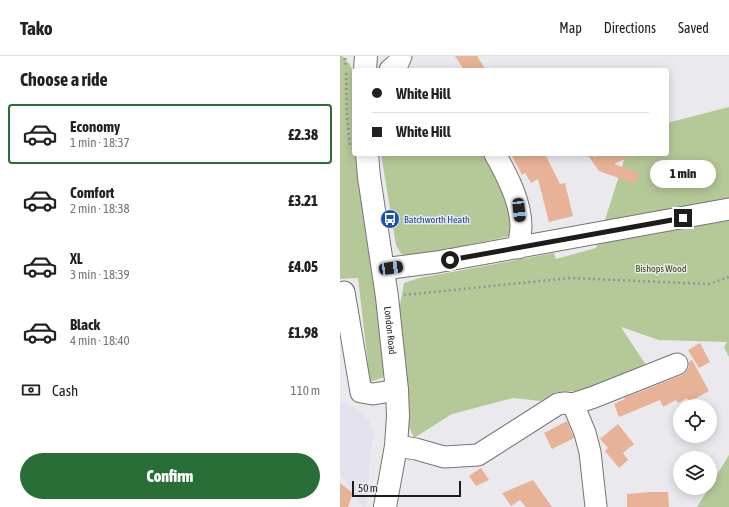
<!DOCTYPE html>
<meta charset="utf-8">
<style>
:root{--surface:#fff;--page:#f2f2f2;--text:#222;--muted:#767676;--line:#e0e0e0;--accent:#296d37}
body{margin:0;font-family:"Asap Condensed",sans-serif;background:var(--page);color:var(--text);height:100vh;display:flex;flex-direction:column;font-size:15px;white-space:nowrap}
*{box-sizing:border-box;margin:0}
p{font-size:13px;color:var(--muted)}
.icon{flex:none;width:22px;height:22px;fill:none;stroke:currentColor;stroke-width:2;stroke-linecap:round;stroke-linejoin:round}
.map{position:relative;flex:1;overflow:hidden}
.side{display:flex;flex-direction:column;background:var(--surface);width:340px}
.side>*{flex:none}
.top-card{position:absolute;left:12px;top:12px;width:317px;height:88px;border-radius:4px;box-shadow:0 2px 10px #0003;display:grid;align-content:center;height:88px;padding:0 20px;background:var(--surface)}
.buttons{position:absolute;left:333px;top:343px;display:grid;gap:8px}
.buttons a{display:grid;place-items:center;width:44px;height:44px;border-radius:50%;background:var(--surface);box-shadow:0 2px 10px #0003;font-size:20px}
.scale{position:absolute;left:12px;bottom:10px;width:109px;box-sizing:border-box;padding-left:4px;border:2px solid #1c1c1d;border-top:0;font-size:11px;line-height:14px;white-space:nowrap;color:#1c1c1d;-webkit-text-stroke:3px #eaeaee;paint-order:stroke}
.end{position:absolute;width:18px;height:18px;margin:-9px;border:5px solid #1c1c1d;background:#fff;box-shadow:0 0 0 2px #fff}
.from{border-radius:50%}
.bubble{position:absolute;height:28px;border-radius:14px;background:var(--surface);box-shadow:0 2px 10px #0003;font-size:13px;font-weight:800;line-height:28px;text-align:center}
.car{position:absolute;width:12px;height:24px;margin:-12px -6px;border-radius:5px;box-shadow:0 0 3px 1px #0007;background:linear-gradient(#222 24%,#8ab4d8 0 40%,#222 0 76%,#8ab4d8 0 86%,#222 0)}
.top-card b{display:flex;align-items:center;gap:14px;height:38px;font-size:15px}
.top-card b+b{border-top:1px solid var(--line)}
.top-card i{width:10px;height:10px;background:var(--text)}
ul{padding:0;list-style:none}
li{display:flex;align-items:center;gap:12px;height:60px;margin:0 8px 6px;padding:0 12px;border:2px solid transparent;border-radius:4px}
li div{flex:1}
li b{display:block;font-size:15px}
li em{font-style:normal;font-weight:800}
li.current{border-color:var(--accent)}
li>.icon{width:36px;height:36px;stroke-width:1.5}
h2{padding:0 20px;font-size:18px;line-height:48px}
.pay{display:flex;align-items:center;gap:10px;height:44px;padding:0 20px;font-size:15px}
.pay p{margin-inline-start:auto}
.action{display:flex;gap:8px;margin-top:auto;padding:8px 20px}
.action a{flex:1;height:46px;border-radius:24px;background:var(--accent);color:#fff;font-size:16px;font-weight:800;line-height:46px;text-align:center}
header{display:flex;align-items:center;gap:24px;box-sizing:border-box;height:56px;padding:0 20px;background:var(--surface);border-bottom:1px solid var(--line)}
header strong{font-size:19px}
nav{display:flex;gap:22px;margin-inline-start:auto;font-size:14px}
main{display:flex;flex:1;min-height:0}
.map>svg:first-child{display:block}
.built{fill:#e2e1ed}
.green{fill:#b5c897}
.building{fill:#e7b295}
.lines{fill:none;stroke-linecap:round;stroke-linejoin:round}
.minor-casing{stroke:#747377;stroke-width:23}
.major-casing{stroke:#747377;stroke-width:24}
.path{stroke:#959598;stroke-width:2.5;stroke-dasharray:2 3;stroke-linecap:butt}
.minor{stroke:#fff;stroke-width:21}
.major{stroke:#fff;stroke-width:22}
.route{stroke:#1c1c1d;stroke-width:5}
.labels{text-anchor:middle;stroke-width:3;stroke-linejoin:round;paint-order:stroke}
.transit-label{font-size:10px;fill:#164399;stroke:#eaeaee;text-anchor:start}
.park-label{font-size:10px;fill:#34450b;stroke:#eaeaee}
.street-label{font-size:10px;fill:#1c1c1d;stroke:#eaeaee}
</style>
<header>
<strong>Tako</strong>
<nav><a>Map</a><a>Directions</a><a>Saved</a></nav>
</header>
<main>
<section class="side">
<h2>Choose a ride</h2>
<ul>
<li class="current"><svg class="icon" aria-label="car" viewBox="0 0 24 24"><path d="M5 17H2v-5l4-1 3-4h7l3 4 3 1v5h-3M9 17h6M6 11h13"/><circle cx="7" cy="17" r="2"/><circle cx="17" cy="17" r="2"/></svg><div><b>Economy</b><p>1 min · 18:37</p></div><em>£2.38</em></li>
<li><svg class="icon" aria-label="car" viewBox="0 0 24 24"><path d="M5 17H2v-5l4-1 3-4h7l3 4 3 1v5h-3M9 17h6M6 11h13"/><circle cx="7" cy="17" r="2"/><circle cx="17" cy="17" r="2"/></svg><div><b>Comfort</b><p>2 min · 18:38</p></div><em>£3.21</em></li>
<li><svg class="icon" aria-label="car" viewBox="0 0 24 24"><path d="M5 17H2v-5l4-1 3-4h7l3 4 3 1v5h-3M9 17h6M6 11h13"/><circle cx="7" cy="17" r="2"/><circle cx="17" cy="17" r="2"/></svg><div><b>XL</b><p>3 min · 18:39</p></div><em>£4.05</em></li>
<li><svg class="icon" aria-label="car" viewBox="0 0 24 24"><path d="M5 17H2v-5l4-1 3-4h7l3 4 3 1v5h-3M9 17h6M6 11h13"/><circle cx="7" cy="17" r="2"/><circle cx="17" cy="17" r="2"/></svg><div><b>Black</b><p>4 min · 18:40</p></div><em>£1.98</em></li>
</ul>
<div class="pay"><svg class="icon" aria-label="cash" viewBox="0 0 24 24"><path d="M3 7h18v10H3z"/><circle cx="12" cy="12" r="2"/></svg>Cash<p>110 m</p></div>
<div class="action"><a>Confirm</a></div>
</section>
<div class="map">
<svg width="389" height="451" viewBox="0 0 389 451">
<rect width="100%" height="100%" fill="#eaeaee"/>
<path class="built" d="M0 345 12 350 28 363 33 376 26 451H23L0 418Z"/>
<path class="green" d="M0 0H2C9 6 12 11 14 20V98H18L47 320 30 326 18 222 0 223Z
M389 51V301L384 291 387 286 319 284 281 271 306 309 240 335 216 336 201 345 173 342 112 358 74 382 69 371 59 254 64 227 79 222 214 197 216 203 256 192 286 98H327V67Z
M41 98H145L189 176 73 201 61 198 56 189Z
M389 399V451H357L369 432H370V430Z"/>
<path class="building" d="M115 0H137L146 14H124Z
M171 98H205L220 128 225 127 233 160 209 166 198 123 191 127 185 117 182 119Z
M247 98 255 101 259 98H296L274 108 299 117 295 128 259 115Z
M360 287 370 306 359 312 348 294Z
M352 304 369 335 349 346 347 342 338 347 336 344 323 351 320 344 279 361 274 348 285 343 284 342 342 319 347 315 349 310V306Z
M227 365 234 382 212 393 204 377Z
M278 368 294 388 283 397 288 404 279 412 265 395 268 392 260 383Z
M141 412 149 424 136 430 129 420Z
M193 424 212 451H186L180 444 171 450 162 437Z
M0 427 13 437 8 451H0Z
M310 436H328L329 451H287V438Z"/>
<g class="lines">
<g class="minor-casing">
<path id="minor" d="M50 14 58 7 61 0
M155 98C167 119 181 146 181 170 181 177 179 185 178 192
M43 213 97 206 389 153
M4 236 21 336 33 338 57 334
M233 348 245 377 250 396 256 451
M56 390 76 393 104 401 138 399 218 348 225 347 233 348 254 341 337 308"/>
</g>
<g class="major-casing">
<g id="major">
<path d="M25 14 26 0"/>
<path id="s1" d="M27 98 29 121 47 241 57 334 58 360 56 390 45 451"/>
</g>
</g>
<path class="path" d="M5 2 6 12
M6 17 7 59 10 92
M64 239 230 222 369 228 389 221"/>
<use href="#minor" class="minor"/>
<use href="#major" class="major"/>
</g>
<g class="lines">
<path class="route" d="M110 204 343 162"/>
</g>
<defs>
<g id="bus-disc" transform="scale(1)"><circle r="9.5" fill="#1a4fb4" stroke="#eaeaee"/><path d="M-5-6H5V4H4V6H2V4H-2V6H-4V4H-5ZM-3.5-4V0h7V-4ZM-3.5 1.2v1.5H-2V1.2ZM2 1.2v1.5H3.5V1.2Z" fill="#fff"/></g>
</defs>
<g fill-rule="evenodd">
<use href="#bus-disc" x="50" y="163"/>
</g>
<g class="labels">
<g class="transit-label">
<text x="64" y="167">Batchworth Heath</text>
</g>
<g class="park-label">
<text x="321" y="216">Bishops Wood</text>
</g>
<g class="street-label">
<text dy="4" stroke="none"><textPath href="#s1" startOffset="178">London Road</textPath></text>
</g>
</g>
</svg>
<div class="buttons">
<a><svg class="icon" aria-label="locate" viewBox="0 0 24 24"><circle cx="12" cy="12" r="6"/><path d="M12 2v4M12 18v4M2 12h4M18 12h4"/></svg></a>
<a><svg class="icon" aria-label="layers" viewBox="0 0 24 24"><path d="M12 4l9 5-9 5-9-5zM3 14l9 5 9-5"/></svg></a>
</div>
<div class="scale">50 m</div>
<i class="end from" style="left:110px;top:204px"></i>
<i class="end" style="left:343px;top:162px"></i>
<div class="bubble" style="left:310px;top:104px;width:66px">1 min</div>
<i class="car" style="left:179px;top:154px;rotate:174deg"></i>
<i class="car" style="left:51px;top:212px;rotate:82deg"></i>
<div class="top-card">
<b><i class="from"></i>White Hill</b>
<b><i></i>White Hill</b>
</div>
</div>
</main>
